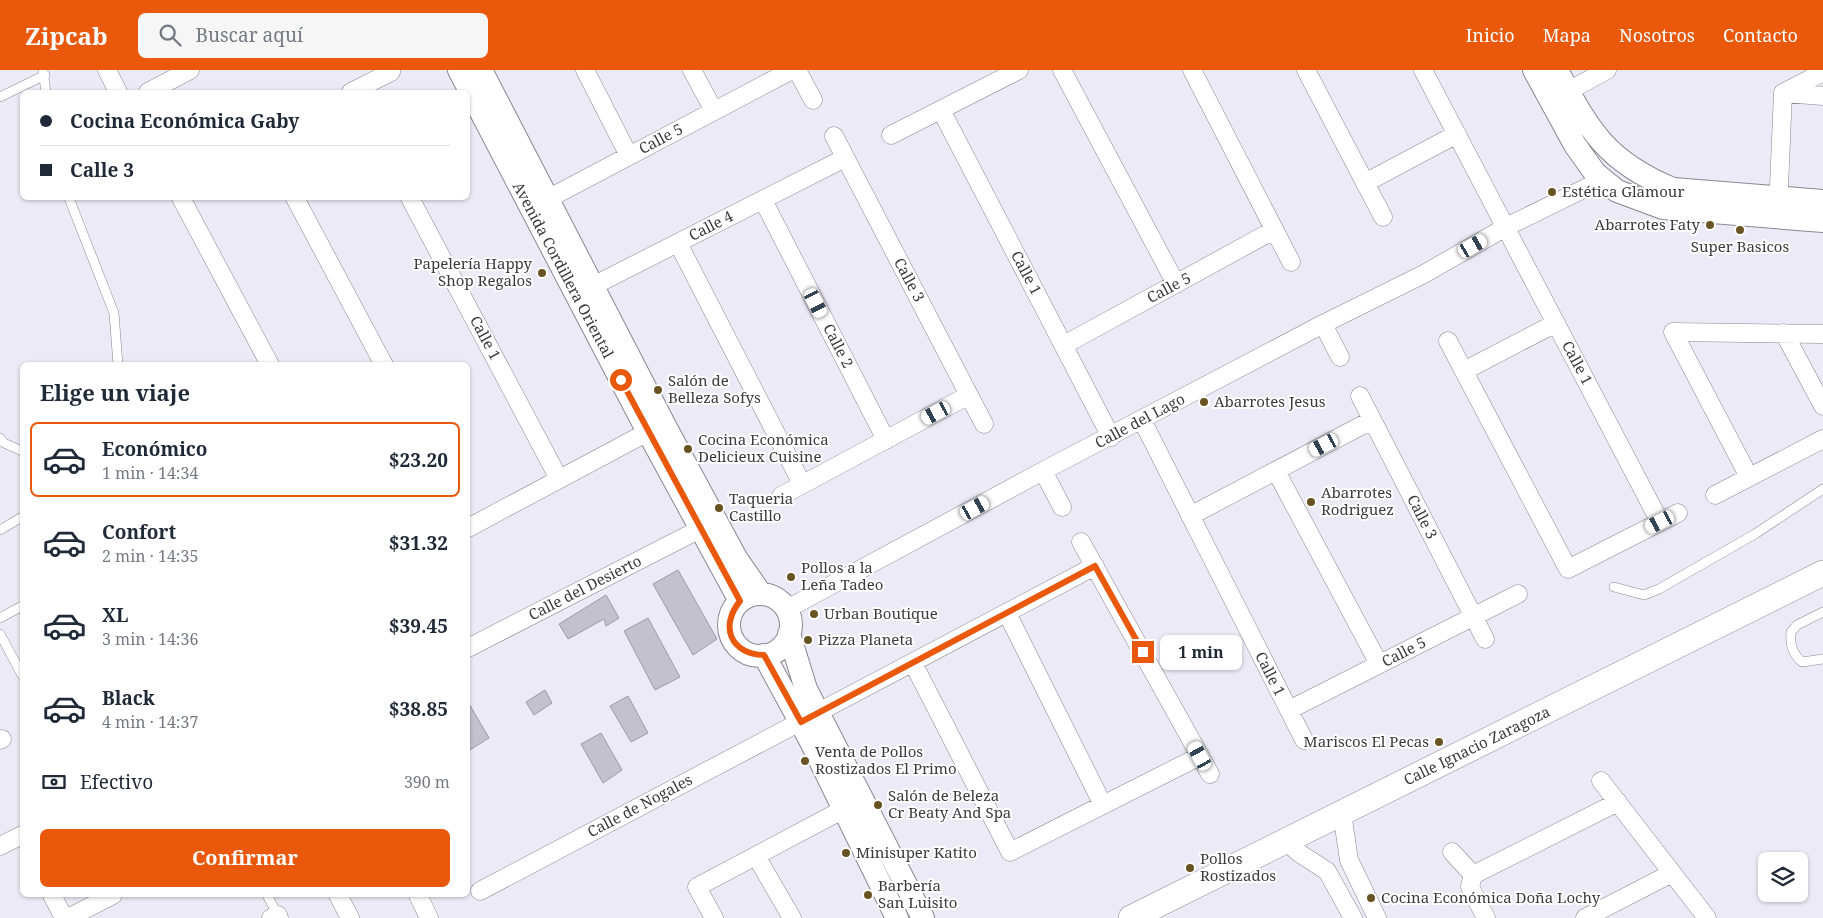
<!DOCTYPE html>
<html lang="es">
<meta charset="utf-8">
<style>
:root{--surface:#fff;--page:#f6f6f7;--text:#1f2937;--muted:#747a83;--line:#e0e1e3;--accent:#ea580c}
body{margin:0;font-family:"Noto Serif",serif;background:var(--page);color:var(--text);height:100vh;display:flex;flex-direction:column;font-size:19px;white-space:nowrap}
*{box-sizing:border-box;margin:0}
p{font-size:16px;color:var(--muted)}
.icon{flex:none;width:28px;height:28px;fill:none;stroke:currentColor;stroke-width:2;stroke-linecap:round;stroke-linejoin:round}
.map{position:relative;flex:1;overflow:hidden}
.drawer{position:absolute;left:20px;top:292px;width:450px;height:535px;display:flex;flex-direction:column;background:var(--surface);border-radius:8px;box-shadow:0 1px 4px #0004}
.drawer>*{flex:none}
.banner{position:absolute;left:20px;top:20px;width:450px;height:110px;border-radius:8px;box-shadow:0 1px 4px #0004;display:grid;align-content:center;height:110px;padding:0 20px;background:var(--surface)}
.buttons{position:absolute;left:1758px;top:782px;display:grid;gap:10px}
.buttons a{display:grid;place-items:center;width:50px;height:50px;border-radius:8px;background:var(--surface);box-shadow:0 1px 4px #0004;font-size:25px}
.end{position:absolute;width:22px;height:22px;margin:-11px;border:6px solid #ea580c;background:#fff;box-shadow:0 0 0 2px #fff}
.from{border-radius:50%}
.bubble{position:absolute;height:35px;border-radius:8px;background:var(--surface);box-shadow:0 1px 4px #0004;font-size:16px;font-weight:700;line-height:35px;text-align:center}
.car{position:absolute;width:15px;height:30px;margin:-15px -8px;border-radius:6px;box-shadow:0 0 4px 1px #0007;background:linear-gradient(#fff 24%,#345 0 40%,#fff 0 76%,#345 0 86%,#fff 0)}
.banner b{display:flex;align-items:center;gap:18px;height:48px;font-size:19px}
.banner b+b{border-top:1px solid var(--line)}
.banner i{width:12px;height:12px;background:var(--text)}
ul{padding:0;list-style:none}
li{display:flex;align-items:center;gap:15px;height:75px;margin:0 10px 8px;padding:0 10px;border:2px solid transparent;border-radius:8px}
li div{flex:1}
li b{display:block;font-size:19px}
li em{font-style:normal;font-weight:700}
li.on{border-color:var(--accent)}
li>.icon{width:45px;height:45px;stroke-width:1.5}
h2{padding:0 20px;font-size:22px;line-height:60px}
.pay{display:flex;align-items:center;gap:12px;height:55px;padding:0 20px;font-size:19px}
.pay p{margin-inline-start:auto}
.button{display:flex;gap:10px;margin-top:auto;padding:10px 20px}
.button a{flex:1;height:58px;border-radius:8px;background:var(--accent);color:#fff;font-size:20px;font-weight:700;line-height:58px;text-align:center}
header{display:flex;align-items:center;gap:30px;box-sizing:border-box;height:70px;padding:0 25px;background:var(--accent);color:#fff}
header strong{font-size:24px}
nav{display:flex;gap:28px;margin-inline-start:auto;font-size:18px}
.search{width:350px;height:45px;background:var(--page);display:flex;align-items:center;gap:12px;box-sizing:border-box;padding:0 18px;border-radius:8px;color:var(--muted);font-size:19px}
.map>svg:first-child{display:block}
.building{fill:#c3c1cc;stroke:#9b9aa5}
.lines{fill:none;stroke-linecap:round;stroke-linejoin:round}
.service-casing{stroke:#898792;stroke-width:10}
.minor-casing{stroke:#898792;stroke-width:19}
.tertiary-casing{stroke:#898792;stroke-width:24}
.secondary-casing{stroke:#898792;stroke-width:26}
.service{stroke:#fff;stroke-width:9}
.minor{stroke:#fff;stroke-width:18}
.tertiary{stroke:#fff;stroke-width:22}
.secondary{stroke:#fff;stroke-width:25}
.route{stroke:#ea580c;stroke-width:6}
.poi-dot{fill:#6a5323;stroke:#fff;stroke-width:2}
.labels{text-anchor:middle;stroke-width:4;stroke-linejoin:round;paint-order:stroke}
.street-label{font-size:15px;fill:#3b3b3f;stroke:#fff}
.poi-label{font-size:15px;fill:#3b3b3f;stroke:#fff;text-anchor:start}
</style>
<header>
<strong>Zipcab</strong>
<div class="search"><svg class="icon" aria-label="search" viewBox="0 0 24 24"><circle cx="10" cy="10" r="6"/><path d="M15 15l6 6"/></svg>Buscar aquí</div>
<nav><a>Inicio</a><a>Mapa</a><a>Nosotros</a><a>Contacto</a></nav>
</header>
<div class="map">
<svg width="1823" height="848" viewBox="0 0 1823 848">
<rect width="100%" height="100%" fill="#ebeaf6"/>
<path class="building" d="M678 500 717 569 693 585 653 514Z
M606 525 619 548 606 556 604 549 568 569 559 554Z
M648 548 680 607 655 620 624 561Z
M545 620 552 633 534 645 526 632Z
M628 626 648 663 631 672 610 636Z
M468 632 489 668 468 681Z
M601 663 622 700 603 713 581 674Z"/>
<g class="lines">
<g class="service-casing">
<path id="service" d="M43 1 46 22
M0 27 45 5
M69 128 114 243 118 295
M0 368 4 373 22 381
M0 460 22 447
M1614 517 1644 525 1659 519 1755 464 1823 419
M1823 542 1797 555 1791 562C1790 575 1792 583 1802 592L1823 589
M0 548 22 536
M0 564 22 605
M267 825 278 845"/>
</g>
<g class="minor-casing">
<path id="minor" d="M107 0 118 22
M585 0 629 86
M692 0 714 41
M797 0 813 30
M1062 0 1176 214
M1192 0 1291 192
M1306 0 1383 147
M1423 0 1660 452
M148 22 190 0
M351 22 391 2
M1783 23 1823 2
M1784 23 1823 26
M1557 27 1607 0
M941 40 1111 367
M891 65 1019 0
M834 66 984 354
M1365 113 1457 64
M181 128 270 295
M295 128 384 295
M410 128 559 409
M763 130 886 370
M538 134 792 0
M1778 140 1783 23
M678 173 802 414
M583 221 845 88
M1323 254 1340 287
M1784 263 1823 336
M1448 271 1568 499 1678 443
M1064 275 1274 160
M1464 301 1556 253
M1360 326 1485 569
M1142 350 1304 670
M1043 401 1062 437
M1276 401 1379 594
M1749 407 1673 262 1823 264
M1715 425 1823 369
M781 426 969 325
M1190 446 1372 350
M468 458 659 356
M1081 472 1210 704
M787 539 1043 401 1323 254 1424 204 1506 157 1602 110
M1007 543 1103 735
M468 578 702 458
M913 593 1010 782 1200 686
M1289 640 1518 524
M0 670 2 669
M1601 711 1707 848
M1342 743 1349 790 1377 848
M1286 771 1299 783 1327 801 1353 848
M0 776 22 765
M1452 782 1473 805
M756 786 792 848
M480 821 1095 496
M52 825 64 848
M338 825 350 848
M418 825 429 848
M68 848 113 825
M271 848 278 845 279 848
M714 848 697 817 844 739
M1486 848 1470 817 1473 805 1618 732
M1585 848 1672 803"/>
</g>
<g class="tertiary-casing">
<path id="tertiary" d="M459 0 648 362 740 531
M481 0 664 354 736 488 761 524
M1534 0 1575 75 1595 103 1617 121 1663 138 1823 151
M1557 0C1589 61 1607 92 1673 119L1823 131
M729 555a31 31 0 1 1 62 0a31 31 0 1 1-62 0Z
M789 564 806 619 923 848
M764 585 809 668 897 848"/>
</g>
<g class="secondary-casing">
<path id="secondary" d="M1131 848 1823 503"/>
</g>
<use href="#service" class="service"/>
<use href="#minor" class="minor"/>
<use href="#tertiary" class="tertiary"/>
<use href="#secondary" class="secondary"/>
</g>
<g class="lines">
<path class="route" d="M621 310 740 531C719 557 731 584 764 585L801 652 1095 496 1143 582"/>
</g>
<g class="poi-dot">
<circle cx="1552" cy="122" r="5"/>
<circle cx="1710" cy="155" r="5"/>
<circle cx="1740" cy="160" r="5"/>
<circle cx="542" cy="203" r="5"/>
<circle cx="658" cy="320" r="5"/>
<circle cx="1204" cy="332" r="5"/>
<circle cx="688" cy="379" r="5"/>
<circle cx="1311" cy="432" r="5"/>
<circle cx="719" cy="438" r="5"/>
<circle cx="791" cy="507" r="5"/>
<circle cx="814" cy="544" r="5"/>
<circle cx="808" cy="570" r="5"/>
<circle cx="1439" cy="672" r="5"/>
<circle cx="805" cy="691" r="5"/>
<circle cx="878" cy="735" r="5"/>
<circle cx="846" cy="783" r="5"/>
<circle cx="1190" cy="798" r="5"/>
<circle cx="868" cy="825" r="5"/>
<circle cx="1371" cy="828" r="5"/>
</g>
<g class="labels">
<g class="street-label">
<text transform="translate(661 69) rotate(-28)" y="5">Calle 5</text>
<text transform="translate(711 156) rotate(-27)" y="5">Calle 4</text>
<text transform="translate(563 200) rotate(62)" y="5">Avenida Cordillera Oriental</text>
<text transform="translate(1026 203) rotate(62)" y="5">Calle 1</text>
<text transform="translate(909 210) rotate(62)" y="5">Calle 3</text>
<text transform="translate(1169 218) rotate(-28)" y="5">Calle 5</text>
<text transform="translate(485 268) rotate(62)" y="5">Calle 1</text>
<text transform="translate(838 276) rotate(63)" y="5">Calle 2</text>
<text transform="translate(1577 293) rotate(62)" y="5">Calle 1</text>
<text transform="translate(1140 351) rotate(-28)" y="5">Calle del Lago</text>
<text transform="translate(1422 447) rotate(63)" y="5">Calle 3</text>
<text transform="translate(585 518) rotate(-27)" y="5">Calle del Desierto</text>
<text transform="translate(1404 582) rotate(-27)" y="5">Calle 5</text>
<text transform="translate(1270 604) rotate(63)" y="5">Calle 1</text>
<text transform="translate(1477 676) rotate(-26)" y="5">Calle Ignacio Zaragoza</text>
<text transform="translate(640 736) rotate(-28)" y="5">Calle de Nogales</text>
</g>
<g class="poi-label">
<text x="1562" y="127">Estética Glamour</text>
<text x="1700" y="160" text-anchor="end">Abarrotes Faty</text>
<text x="1740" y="182" text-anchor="middle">Super Basicos</text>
<text x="532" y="199" text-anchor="end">Papelería Happy<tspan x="532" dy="17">Shop Regalos</tspan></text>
<text x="668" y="316">Salón de<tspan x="668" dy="17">Belleza Sofys</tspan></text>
<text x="1214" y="337">Abarrotes Jesus</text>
<text x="698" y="375">Cocina Económica<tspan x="698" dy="17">Delicieux Cuisine</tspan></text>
<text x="1321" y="428">Abarrotes<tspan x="1321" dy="17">Rodriguez</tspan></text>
<text x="729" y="434">Taqueria<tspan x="729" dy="17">Castillo</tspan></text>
<text x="801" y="503">Pollos a la<tspan x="801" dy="17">Leña Tadeo</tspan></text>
<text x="824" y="549">Urban Boutique</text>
<text x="818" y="575">Pizza Planeta</text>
<text x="1429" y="677" text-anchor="end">Mariscos El Pecas</text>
<text x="815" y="687">Venta de Pollos<tspan x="815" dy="17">Rostizados El Primo</tspan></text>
<text x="888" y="731">Salón de Beleza<tspan x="888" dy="17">Cr Beaty And Spa</tspan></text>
<text x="856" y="788">Minisuper Katito</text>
<text x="1200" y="794">Pollos<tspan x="1200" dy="17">Rostizados</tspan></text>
<text x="878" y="821">Barbería<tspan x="878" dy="17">San Luisito</tspan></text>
<text x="1381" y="833">Cocina Económica Doña Lochy</text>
</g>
</g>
</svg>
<div class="buttons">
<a><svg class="icon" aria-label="layers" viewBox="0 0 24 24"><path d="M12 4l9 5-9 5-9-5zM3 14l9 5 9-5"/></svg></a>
</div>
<i class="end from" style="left:621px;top:310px"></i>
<i class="end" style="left:1143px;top:582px"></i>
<div class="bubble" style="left:1160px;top:565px;width:82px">1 min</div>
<i class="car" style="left:1473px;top:176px;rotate:60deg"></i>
<i class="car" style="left:816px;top:233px;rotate:153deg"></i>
<i class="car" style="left:936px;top:343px;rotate:242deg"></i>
<i class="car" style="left:1324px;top:375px;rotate:242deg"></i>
<i class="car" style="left:975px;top:438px;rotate:61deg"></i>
<i class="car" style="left:1660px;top:452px;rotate:243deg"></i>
<i class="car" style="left:1200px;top:686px;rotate:331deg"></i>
<div class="banner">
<b><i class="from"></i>Cocina Económica Gaby</b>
<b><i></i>Calle 3</b>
</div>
<section class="drawer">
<h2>Elige un viaje</h2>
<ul>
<li class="on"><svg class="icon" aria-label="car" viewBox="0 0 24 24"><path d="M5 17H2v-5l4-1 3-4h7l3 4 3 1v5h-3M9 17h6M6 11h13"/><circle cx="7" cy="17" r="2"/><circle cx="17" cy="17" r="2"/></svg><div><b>Económico</b><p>1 min · 14:34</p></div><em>$23.20</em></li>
<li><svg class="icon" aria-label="car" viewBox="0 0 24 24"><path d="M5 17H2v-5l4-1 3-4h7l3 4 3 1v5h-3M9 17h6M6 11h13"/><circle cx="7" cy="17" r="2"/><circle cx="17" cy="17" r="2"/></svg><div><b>Confort</b><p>2 min · 14:35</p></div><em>$31.32</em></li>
<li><svg class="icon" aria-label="car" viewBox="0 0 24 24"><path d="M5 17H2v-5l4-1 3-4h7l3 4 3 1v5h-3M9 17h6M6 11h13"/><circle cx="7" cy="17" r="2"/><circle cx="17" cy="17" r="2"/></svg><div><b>XL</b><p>3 min · 14:36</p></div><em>$39.45</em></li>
<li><svg class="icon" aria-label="car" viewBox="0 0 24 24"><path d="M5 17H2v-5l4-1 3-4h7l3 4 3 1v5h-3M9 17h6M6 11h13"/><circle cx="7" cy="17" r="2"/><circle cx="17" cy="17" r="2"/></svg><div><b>Black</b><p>4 min · 14:37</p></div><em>$38.85</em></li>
</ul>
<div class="pay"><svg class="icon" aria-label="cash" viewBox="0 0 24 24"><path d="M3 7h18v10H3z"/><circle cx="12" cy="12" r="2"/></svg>Efectivo<p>390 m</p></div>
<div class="button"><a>Confirmar</a></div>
</section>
</div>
